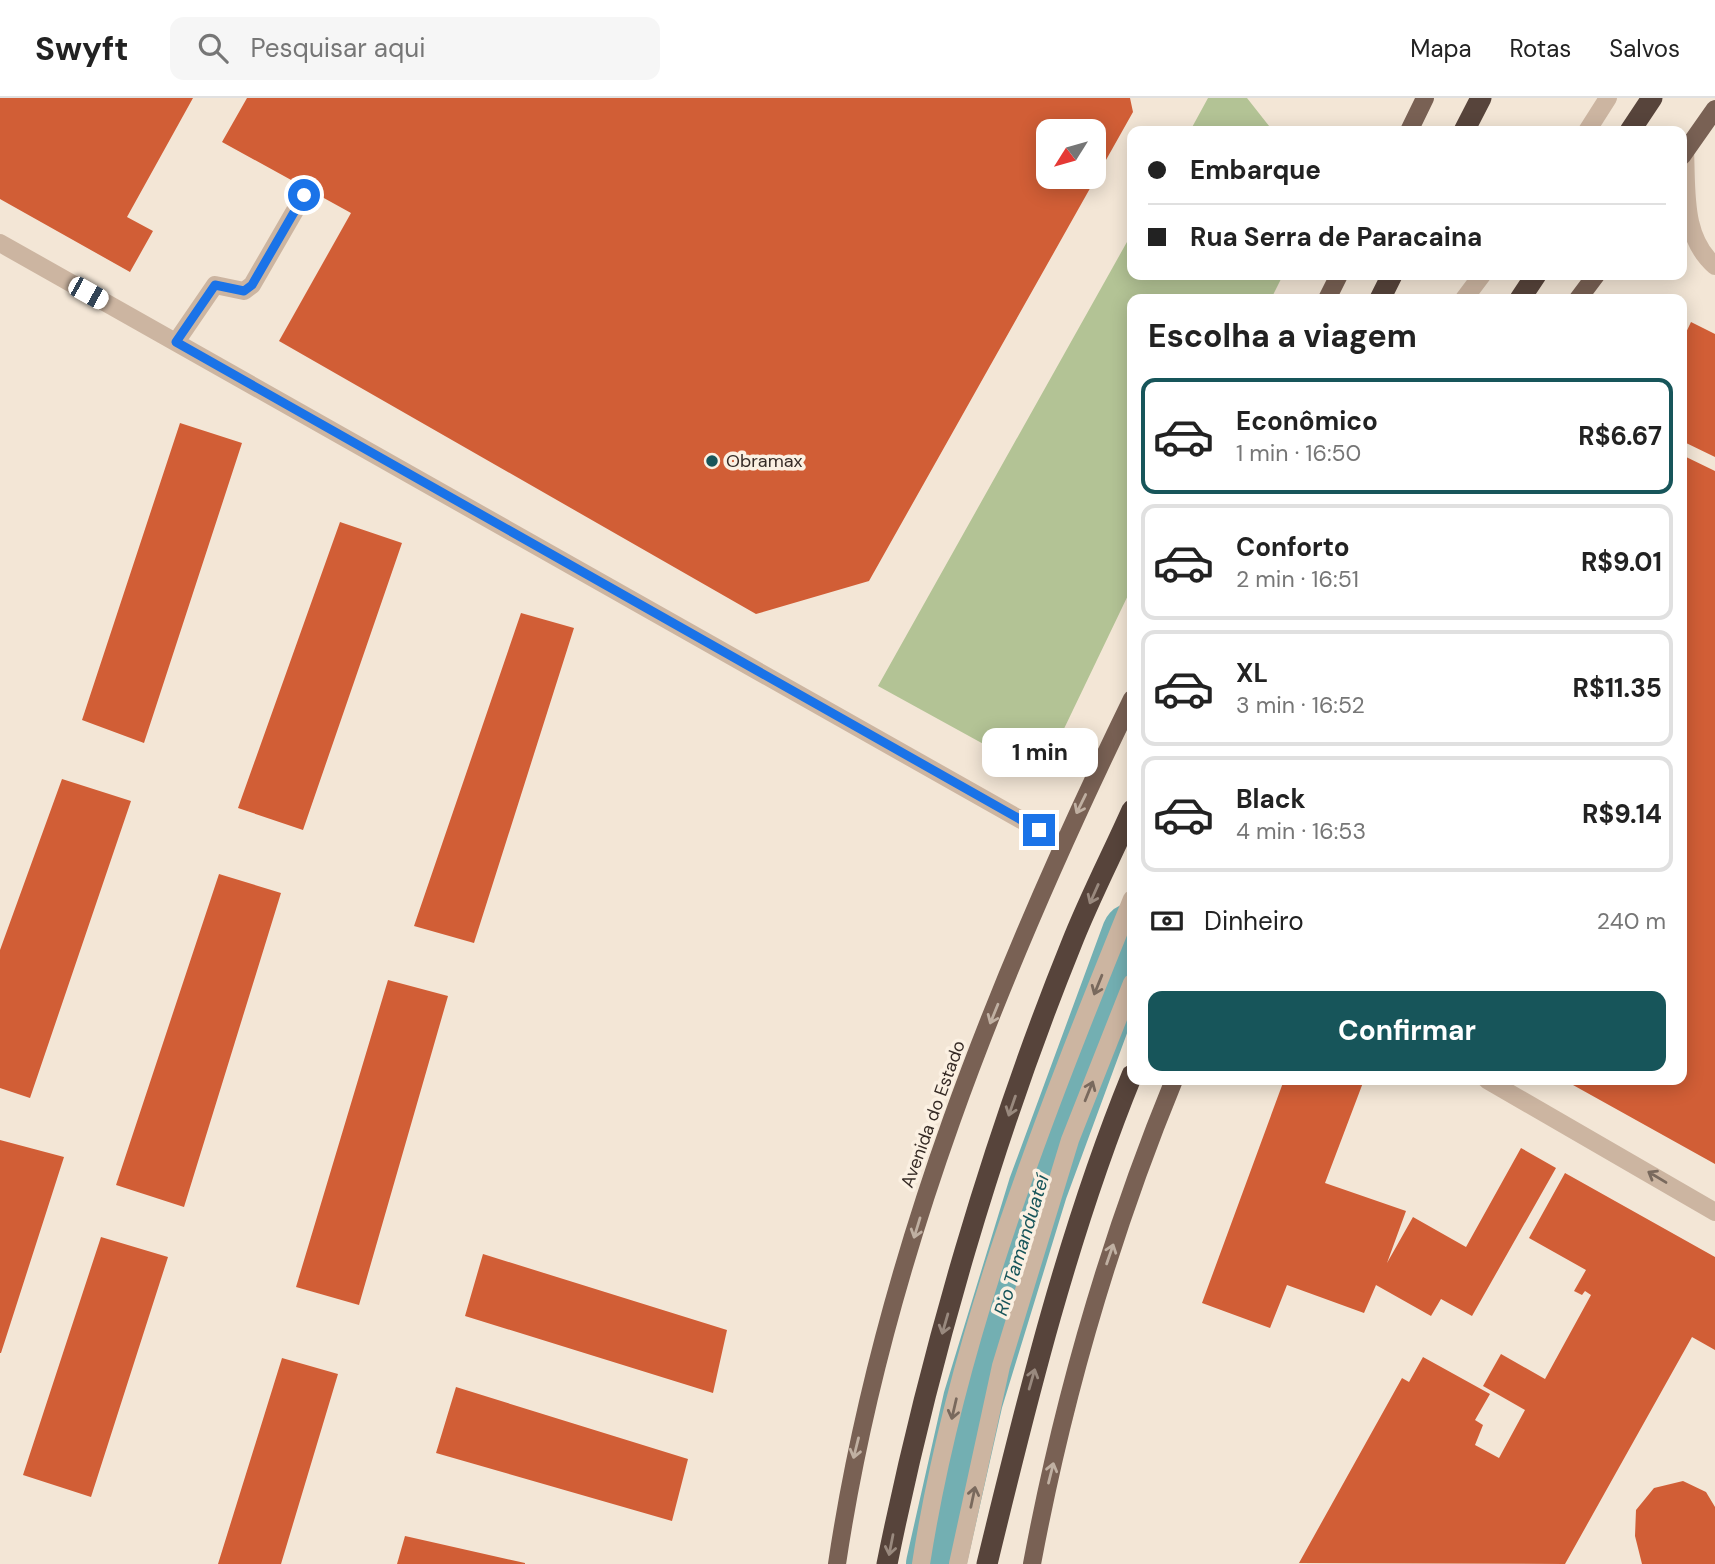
<!DOCTYPE html>
<html lang="pt">
<meta charset="utf-8">
<style>
:root{--surface:#fff;--page:#f6f6f6;--text:#222;--muted:#767676;--line:#e0e0e0;--accent:#17555a}
body{margin:0;font-family:"DM Sans",sans-serif;background:var(--page);color:var(--text);height:100vh;display:flex;flex-direction:column;font-size:26px;white-space:nowrap}
*{box-sizing:border-box;margin:0}
p{font-size:23px;color:var(--muted)}
.icon{flex:none;width:38px;height:38px;fill:none;stroke:currentColor;stroke-width:2;stroke-linecap:round;stroke-linejoin:round}
.map{position:relative;flex:1;overflow:hidden}
.side{position:absolute;left:1127px;top:196px;width:560px;height:791px;display:flex;flex-direction:column;background:var(--surface);border-radius:14px;box-shadow:0 4px 18px #0003}
.side>*{flex:none}
.hud{position:absolute;left:1127px;top:28px;width:560px;height:154px;border-radius:14px;box-shadow:0 4px 18px #0003;display:grid;align-content:center;height:154px;padding:0 21px;background:var(--surface)}
.needle{width:46px;rotate:233deg}
.tools{position:absolute;left:1036px;top:21px;display:grid;gap:14px}
.tools a{display:grid;place-items:center;width:70px;height:70px;border-radius:14px;background:var(--surface);box-shadow:0 4px 18px #0003;font-size:35px}
.end{position:absolute;width:32px;height:32px;margin:-16px;border:9px solid #1a73e8;background:#fff;box-shadow:0 0 0 4px #fff}
.from{border-radius:50%}
.bubble{position:absolute;height:49px;border-radius:14px;background:var(--surface);box-shadow:0 4px 18px #0003;font-size:23px;font-weight:700;line-height:49px;text-align:center}
.car{position:absolute;width:21px;height:42px;margin:-21px -10px;border-radius:9px;box-shadow:0 0 5px 2px #0007;background:linear-gradient(#fff 24%,#345 0 40%,#fff 0 76%,#345 0 86%,#fff 0)}
.hud b{display:flex;align-items:center;gap:24px;height:66px;font-size:26px}
.hud b+b{border-top:2px solid var(--line)}
.hud i{width:18px;height:18px;background:var(--text)}
ul{padding:0;list-style:none}
li{display:flex;align-items:center;gap:21px;height:116px;margin:0 14px 10px;padding:0 7px;border:4px solid var(--line);border-radius:14px}
li div{flex:1}
li b{display:block;font-size:26px}
li em{font-style:normal;font-weight:700}
li.current{border-color:var(--accent)}
li>.icon{width:63px;height:63px;stroke-width:1.5}
h2{padding:0 21px;font-size:32px;line-height:84px}
.pay{display:flex;align-items:center;gap:18px;height:77px;padding:0 21px;font-size:26px}
.pay p{margin-inline-start:auto}
.action{display:flex;gap:14px;margin-top:auto;padding:14px 21px}
.action a{flex:1;height:80px;border-radius:14px;background:var(--accent);color:#fff;font-size:28px;font-weight:700;line-height:80px;text-align:center}
header{display:flex;align-items:center;gap:42px;box-sizing:border-box;height:98px;padding:0 35px;background:var(--surface);border-bottom:2px solid var(--line)}
header strong{font-size:33px}
nav{display:flex;gap:38px;margin-inline-start:auto;font-size:24px}
.search{width:490px;height:63px;background:var(--page);display:flex;align-items:center;gap:18px;box-sizing:border-box;padding:0 24px;border-radius:14px;color:var(--muted);font-size:26px}
.map>svg:first-child{display:block}
.green{fill:#b3c395}
.lines{fill:none;stroke-linecap:round;stroke-linejoin:round}
.river{stroke:#73afb2;stroke-width:60}
.building{fill:#d15e36;fill-rule:evenodd}
.minor{stroke:#ccb5a1;stroke-width:18}
.major{stroke:#796154;stroke-width:18}
.highway{stroke:#57443b;stroke-width:21}
.oneway{stroke:#c0b0a2}
.oneway2{stroke:#99897e}
.oneway3{stroke:#79695d}
.route{stroke:#1a73e8;stroke-width:9}
.poi-dot{fill:#17555a;stroke:#fbf0e2;stroke-width:2.5}
.labels{text-anchor:middle;stroke-width:7;stroke-linejoin:round;paint-order:stroke}
.poi-label{font-size:18px;fill:#352a25;stroke:#fbf0e2;text-anchor:start}
.street-label{font-size:18px;fill:#352a25;stroke:#fbf0e2}
.water-label{font-size:19px;font-style:italic;fill:#17555a;stroke:#fbf0e2}
</style>
<header>
<strong>Swyft</strong>
<div class="search"><svg class="icon" aria-label="search" viewBox="0 0 24 24"><circle cx="10" cy="10" r="6"/><path d="M15 15l6 6"/></svg>Pesquisar aqui</div>
<nav><a>Mapa</a><a>Rotas</a><a>Salvos</a></nav>
</header>
<div class="map">
<svg width="1715" height="1466" viewBox="0 0 1715 1466">
<rect width="100%" height="100%" fill="#f3e6d6"/>
<path class="green" d="M1208 0H1247L1273 33H1190Z
M1132 135V177H1283L1271 201H1132V489L1049 662 1039 672 1027 670 878 588Z"/>
<g class="lines">
<path class="river" d="M936 1466 973 1302 1038 1090 1132 835"/>
</g>
<path class="building" d="M0 0H193L127 119 153 133 130 174 0 101Z
M247 0H1130L1133 14 869 483 756 516 279 243 351 115 222 44ZM1048 33H1094V79H1048Z
M1691 224 1715 236V359L1682 343V243Z
M180 325 242 345 144 645 82 622Z
M1682 357 1715 373V1066L1564 982H1682Z
M340 424 402 445 303 732 238 710Z
M521 515 574 530 474 845 414 828Z
M62 681 131 703 30 1000 0 990V852Z
M219 776 281 795 184 1109 116 1087Z
M388 882 448 898 359 1207 296 1189Z
M1284 982H1364L1325 1085 1406 1113 1387 1165 1413 1119 1466 1149 1521 1050 1556 1070 1472 1218 1441 1201 1431 1218 1376 1187 1364 1215 1287 1187 1270 1230 1202 1205Z
M0 1042 64 1059 1 1255H0Z
M1565 1075 1715 1159V1252L1692 1239 1565 1466 1299 1465 1402 1280 1409 1284 1423 1259 1490 1296 1475 1322 1483 1327 1475 1347 1499 1360 1525 1312 1483 1288 1501 1256 1545 1281 1591 1197 1585 1193 1582 1197 1574 1193 1586 1172 1529 1140Z
M101 1139 168 1159 91 1399 23 1377Z
M483 1156 727 1232 713 1295 465 1218Z
M282 1260 338 1276 281 1466H218Z
M456 1289 688 1361 672 1423 436 1355Z
M1683 1383 1706 1394 1715 1409V1466H1642L1635 1438 1636 1412 1654 1390Z
M405 1438 525 1465V1466H397Z"/>
<g class="lines">
<path class="minor" d="M1587 33 1608 0
M1685 53C1687 94 1682 139 1715 168
M0 145 1062 745
M1464 201 1482 177
M176 244 215 187 244 193 252 187 304 97
M1487 982 1715 1114
M921 1466C957 1235 1045 1016 1132 801
M958 1466 1001 1268 1070 1042 1132 885"/>
<path class="major" d="M1409 33 1425 0
M1682 58 1715 11
M1327 201 1339 177
M1578 201 1596 177
M837 1466C882 1164 999 874 1132 601
M1032 1466C1063 1300 1110 1138 1174 982"/>
<path class="highway" d="M1464 33 1481 0
M1630 33 1652 0
M1380 201 1392 177
M1520 201 1536 177
M887 1466C929 1260 992 1042 1071 847 1089 801 1112 757 1132 712
M987 1466C1027 1301 1068 1134 1132 977"/>
</g>
<defs><path id="oneway-shaft" d="M-6 0H5M1.5-3L5.5 0L1.5 3" fill="none" stroke-width="1.6" stroke-linecap="round" stroke-linejoin="round" transform="scale(1.75)"/></defs>
<g class="oneway">
<use href="#oneway-shaft" transform="translate(1081 706) rotate(116)"/>
<use href="#oneway-shaft" transform="translate(994 916) rotate(112)"/>
<use href="#oneway-shaft" transform="translate(917 1130) rotate(107)"/>
<use href="#oneway-shaft" transform="translate(1110 1156) rotate(-71)"/>
<use href="#oneway-shaft" transform="translate(856 1350) rotate(104)"/>
<use href="#oneway-shaft" transform="translate(1051 1375) rotate(-76)"/>
</g>
<g class="oneway2">
<use href="#oneway-shaft" transform="translate(1094 796) rotate(114)"/>
<use href="#oneway-shaft" transform="translate(1012 1008) rotate(109)"/>
<use href="#oneway-shaft" transform="translate(945 1226) rotate(106)"/>
<use href="#oneway-shaft" transform="translate(1032 1281) rotate(-74)"/>
<use href="#oneway-shaft" transform="translate(891 1447) rotate(101)"/>
</g>
<g class="oneway3">
<use href="#oneway-shaft" transform="translate(1098 887) rotate(112)"/>
<use href="#oneway-shaft" transform="translate(1089 993) rotate(-68)"/>
<use href="#oneway-shaft" transform="translate(1657 1079) rotate(-149)"/>
<use href="#oneway-shaft" transform="translate(954 1311) rotate(103)"/>
<use href="#oneway-shaft" transform="translate(973 1399) rotate(-78)"/>
</g>
<g class="lines">
<path class="route" d="M304 97 252 187 244 193 215 187 176 244 1039 732"/>
</g>
<circle class="poi-dot" cx="712" cy="363" r="7"/>
<g class="labels">
<g class="poi-label">
<text x="726" y="369">Obramax</text>
</g>
<g class="street-label">
<text transform="translate(933 1016) rotate(-70)" y="6">Avenida do Estado</text>
</g>
<g class="water-label">
<text transform="translate(1021 1147) rotate(-73)" y="7">Rio Tamanduateí</text>
</g>
</g>
</svg>
<div class="tools">
<a><svg class="needle" viewBox="-14 -14 28 28"><path d="M0-13l5 13h-10z" fill="#e53935"/><path d="M0 13l5-13h-10z" fill="#767676"/></svg></a>
</div>
<i class="end from" style="left:304px;top:97px"></i>
<i class="end" style="left:1039px;top:732px"></i>
<div class="bubble" style="left:982px;top:630px;width:116px">1 min</div>
<i class="car" style="left:88px;top:195px;rotate:119deg"></i>
<div class="hud">
<b><i class="from"></i>Embarque</b>
<b><i></i>Rua Serra de Paracaina</b>
</div>
<section class="side">
<h2>Escolha a viagem</h2>
<ul>
<li class="current"><svg class="icon" aria-label="car" viewBox="0 0 24 24"><path d="M5 17H2v-5l4-1 3-4h7l3 4 3 1v5h-3M9 17h6M6 11h13"/><circle cx="7" cy="17" r="2"/><circle cx="17" cy="17" r="2"/></svg><div><b>Econômico</b><p>1 min · 16:50</p></div><em>R$6.67</em></li>
<li><svg class="icon" aria-label="car" viewBox="0 0 24 24"><path d="M5 17H2v-5l4-1 3-4h7l3 4 3 1v5h-3M9 17h6M6 11h13"/><circle cx="7" cy="17" r="2"/><circle cx="17" cy="17" r="2"/></svg><div><b>Conforto</b><p>2 min · 16:51</p></div><em>R$9.01</em></li>
<li><svg class="icon" aria-label="car" viewBox="0 0 24 24"><path d="M5 17H2v-5l4-1 3-4h7l3 4 3 1v5h-3M9 17h6M6 11h13"/><circle cx="7" cy="17" r="2"/><circle cx="17" cy="17" r="2"/></svg><div><b>XL</b><p>3 min · 16:52</p></div><em>R$11.35</em></li>
<li><svg class="icon" aria-label="car" viewBox="0 0 24 24"><path d="M5 17H2v-5l4-1 3-4h7l3 4 3 1v5h-3M9 17h6M6 11h13"/><circle cx="7" cy="17" r="2"/><circle cx="17" cy="17" r="2"/></svg><div><b>Black</b><p>4 min · 16:53</p></div><em>R$9.14</em></li>
</ul>
<div class="pay"><svg class="icon" aria-label="cash" viewBox="0 0 24 24"><path d="M3 7h18v10H3z"/><circle cx="12" cy="12" r="2"/></svg>Dinheiro<p>240 m</p></div>
<div class="action"><a>Confirmar</a></div>
</section>
</div>
